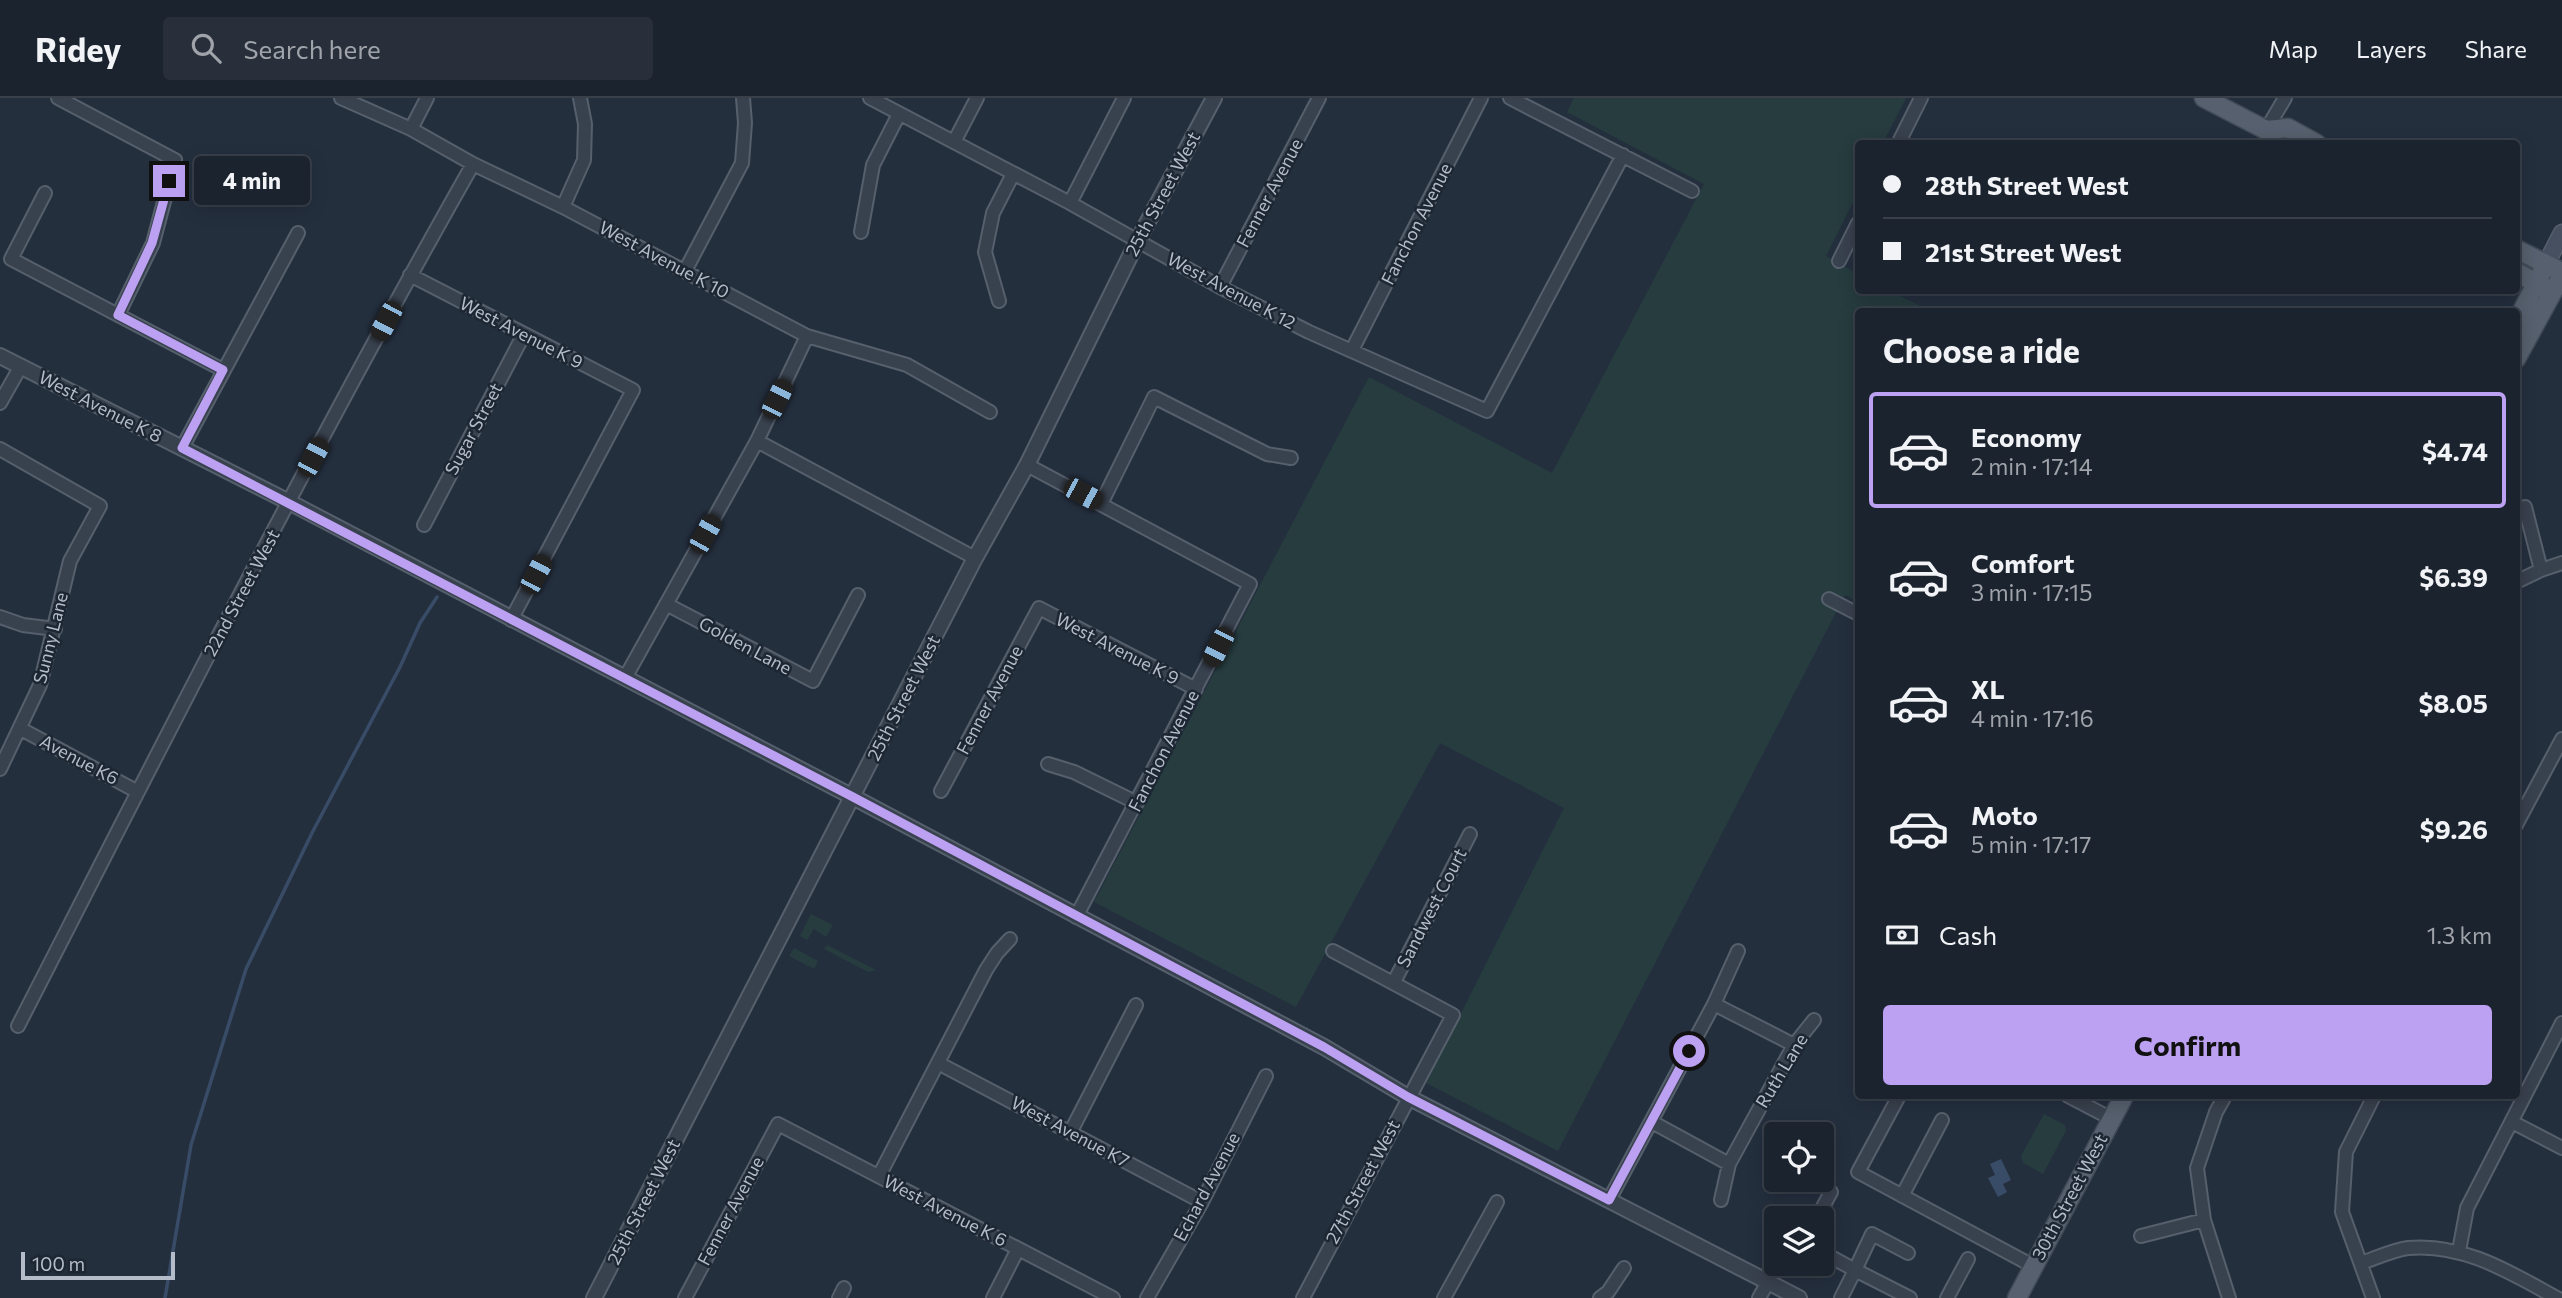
<!DOCTYPE html>
<meta charset="utf-8">
<style>
:root{--surface:#1b232e;--page:#282f3a;--text:#f1f3f6;--muted:#a0a4aa;--line:#39404a;--accent:#bca0f2}
body{margin:0;font-family:Commissioner,sans-serif;background:var(--page);color:var(--text);height:100vh;display:flex;flex-direction:column;font-size:26px;white-space:nowrap}
*{box-sizing:border-box;margin:0}
p{font-size:23px;color:var(--muted)}
.icon{flex:none;width:38px;height:38px;fill:none;stroke:currentColor;stroke-width:2;stroke-linecap:round;stroke-linejoin:round}
.map{position:relative;flex:1;overflow:hidden}
.sheet{position:absolute;left:1855px;top:210px;width:665px;height:791px;display:flex;flex-direction:column;background:var(--surface);border-radius:7px;box-shadow:0 4px 18px #0003,0 0 0 2px var(--line)}
.sheet>*{flex:none}
.top-card{position:absolute;left:1855px;top:42px;width:665px;height:154px;border-radius:7px;box-shadow:0 4px 18px #0003,0 0 0 2px var(--line);display:grid;align-content:center;height:154px;padding:0 28px;background:var(--surface)}
.fabs{position:absolute;left:1764px;top:1024px;display:grid;gap:14px}
.fabs a{display:grid;place-items:center;width:70px;height:70px;border-radius:7px;background:var(--surface);box-shadow:0 4px 18px #0003,0 0 0 2px var(--line);font-size:35px}
.scale{position:absolute;left:21px;bottom:18px;width:154px;box-sizing:border-box;padding-left:7px;border:4px solid #b4bcc9;border-top:0;font-size:19px;line-height:24px;white-space:nowrap;color:#b4bcc9;-webkit-text-stroke:5px #1d2633;paint-order:stroke}
.end{position:absolute;width:32px;height:32px;margin:-16px;border:9px solid #bca0f2;background:#111;box-shadow:0 0 0 4px #111}
.from{border-radius:50%}
.bubble{position:absolute;height:49px;border-radius:7px;background:var(--surface);box-shadow:0 4px 18px #0003,0 0 0 2px var(--line);font-size:23px;font-weight:700;line-height:49px;text-align:center}
.car{position:absolute;width:21px;height:42px;margin:-21px -10px;border-radius:9px;box-shadow:0 0 5px 2px #0007;background:linear-gradient(#222 24%,#8ab4d8 0 40%,#222 0 76%,#8ab4d8 0 86%,#222 0)}
.top-card b{display:flex;align-items:center;gap:24px;height:66px;font-size:26px}
.top-card b+b{border-top:2px solid var(--line)}
.top-card i{width:18px;height:18px;background:var(--text)}
ul{padding:0;list-style:none}
li{display:flex;align-items:center;gap:21px;height:116px;margin:0 14px 10px;padding:0 14px;border:4px solid transparent;border-radius:7px}
li div{flex:1}
li b{display:block;font-size:26px}
li em{font-style:normal;font-weight:700}
li.selected{border-color:var(--accent)}
li>.icon{width:63px;height:63px;stroke-width:1.5}
h2{padding:0 28px;font-size:32px;line-height:84px}
.pay{display:flex;align-items:center;gap:18px;height:77px;padding:0 28px;font-size:26px}
.pay p{margin-inline-start:auto}
.button{display:flex;gap:14px;margin-top:auto;padding:14px 28px}
.button a{flex:1;height:80px;border-radius:7px;background:var(--accent);color:#111;font-size:28px;font-weight:700;line-height:80px;text-align:center}
header{display:flex;align-items:center;gap:42px;box-sizing:border-box;height:98px;padding:0 35px;background:var(--surface);border-bottom:2px solid var(--line)}
header strong{font-size:33px}
nav{display:flex;gap:38px;margin-inline-start:auto;font-size:24px}
.search{width:490px;height:63px;background:var(--page);display:flex;align-items:center;gap:18px;box-sizing:border-box;padding:0 24px;border-radius:7px;color:var(--muted);font-size:26px}
.map>svg:first-child{display:block}
.grass{fill:#263c3f}
.water{fill:#394c67}
.lines{fill:none;stroke-linecap:round;stroke-linejoin:round}
.stream{stroke:#394c67;stroke-width:3.5}
.minor-casing{stroke:#565f6c;stroke-width:16}
.tertiary-casing{stroke:#565f6c;stroke-width:18}
.secondary-casing{stroke:#565f6c;stroke-width:19}
.primary-casing{stroke:#414a57;stroke-width:21}
.minor{stroke:#38414e;stroke-width:12}
.tertiary{stroke:#38414e;stroke-width:14}
.secondary{stroke:#465061;stroke-width:16}
.primary{stroke:#56606e;stroke-width:18}
.route{stroke:#bca0f2;stroke-width:9}
.labels{text-anchor:middle;stroke-width:5;stroke-linejoin:round;paint-order:stroke}
.street-label{font-size:18px;fill:#b4bcc9;stroke:#1d2633}
</style>
<header>
<strong>Ridey</strong>
<div class="search"><svg class="icon" aria-label="search" viewBox="0 0 24 24"><circle cx="10" cy="10" r="6"/><path d="M15 15l6 6"/></svg>Search here</div>
<nav><a>Map</a><a>Layers</a><a>Share</a></nav>
</header>
<div class="map">
<svg width="2562" height="1200" viewBox="0 0 2562 1200">
<rect width="100%" height="100%" fill="#242f3e"/>
<path class="grass" d="M1574 0H1906L1883 45 1858 46V94L1826 158 1858 176V192L1890 193 1931 213 1858 214V504L1845 497 1558 1053 1426 985 1564 710 1440 645 1296 909 1094 804 1369 279 1552 375 1704 86 1567 14Z
M811 816 833 827 826 839 814 831 807 842 800 838Z
M827 847 876 872 868 874 824 851Z
M794 850 818 863 814 871 789 858Z
M2044 1016 2065 1027 2066 1033 2043 1076 2023 1065 2021 1058Z"/>
<path class="water" d="M2001 1061 2011 1082 2003 1086 2007 1094 1998 1099 1988 1080 1995 1077 1990 1066Z"/>
<g class="lines">
<path class="stream" d="M165 1200 191 1047 246 871 313 733 400 569 420 525 437 499"/>
<g class="minor-casing">
<path id="minor" d="M58 0 175 62 153 145 118 217
M341 0 411 31 473 66 563 109 807 238 907 267 990 314
M870 0 1070 105 1220 189 1309 234 1487 313 1623 57
M1510 0 1692 93
M411 31 427 0
M2266 32 2285 0
M954 44 977 0
M1898 46 1921 0
M45 95 11 161 223 272
M1070 105 1124 0
M563 109 584 62 585 26 580 0
M861 134 873 67 899 16
M1839 163 1858 125
M685 173 742 65 745 25 743 0
M410 177 633 292 511 522
M1220 189 1319 0
M999 203 985 154 993 115 1013 76
M1352 252 1481 0
M0 305 21 268
M757 343 975 460
M182 350 298 135
M0 351 100 408 70 463 40 587 0 671
M1027 367 1250 486 1076 819
M1101 406 1154 299 1267 356 1291 360
M2525 409 2541 472
M424 427 524 236
M2516 484 2541 472 2562 465
M1829 501 1858 516
M666 506 813 583 858 497
M0 519 23 527 55 531
M625 580 757 343 807 238
M21 631 138 694
M1048 666 1074 674 1137 705
M941 693 1039 510 1196 591
M2516 727 2562 641
M1394 884 1470 736
M1714 906 1794 947
M18 928C166 639 313 348 473 66
M938 965 1202 1104
M1899 998 1858 1074 2033 1168
M2068 998 2112 1021
M2225 998 2216 1014 2197 1070 2204 1122 2229 1200
M1652 1024 1729 1066
M2512 1024 2562 1050
M1070 1035 1136 907
M879 1078 986 872 997 855 1010 841
M1902 1098 1942 1022
M1609 1102 1714 906 1738 853
M1721 1102 1729 1066 1794 947 1814 922
M1817 1120 1831 1094
M2141 1138 2204 1122
M2459 1153 2467 1110 2562 925
M1822 1154 1855 1172 1841 1200
M1908 1155 1872 1136 1855 1172 1910 1200
M2361 1165C2376 1160 2393 1152 2408 1150 2464 1145 2511 1175 2557 1200
M685 1200 778 1026 1113 1200
M839 1200 844 1190
M993 1200 1018 1151
M1147 1200 1202 1104 1266 978
M1303 1200 1453 917 1333 853
M1444 1200 1497 1104
M1600 1200 1608 1194 1624 1170
M1759 1200 1768 1184
M1947 1200 1968 1161
M2373 1200 2342 1114 2346 1054 2374 998"/>
</g>
<g class="tertiary-casing">
<path id="tertiary" d="M0 258 289 404 853 699 1324 949 1408 999 1799 1200
M594 1200 975 460 1027 367 1137 144 1214 0"/>
</g>
<g class="secondary-casing">
<path id="secondary" d="M2546 166 2562 135"/>
</g>
<g class="primary-casing">
<path id="primary" d="M2204 0 2266 32 2275 46
M2266 32 2288 30 2317 46
M2516 151 2556 171
M2516 174 2546 190
M2516 225 2546 166
M2516 261 2562 177
M2017 1200 2124 998"/>
</g>
<use href="#minor" class="minor"/>
<use href="#tertiary" class="tertiary"/>
<use href="#secondary" class="secondary"/>
<use href="#primary" class="primary"/>
</g>
<g class="lines">
<path class="route" d="M169 83 152 145 118 217 223 272 182 350 853 699 1324 949 1408 999 1609 1102 1689 953"/>
</g>
<g class="labels">
<g class="street-label">
<text transform="translate(1270 95) rotate(-62)" y="6">Fenner Avenue</text>
<text transform="translate(1163 96) rotate(-62)" y="6">25th Street West</text>
<text transform="translate(1417 126) rotate(-63)" y="6">Fanchon Avenue</text>
<text transform="translate(664 162) rotate(28)" y="6">West Avenue K 10</text>
<text transform="translate(1231 193) rotate(28)" y="6">West Avenue K 12</text>
<text transform="translate(521 235) rotate(27)" y="6">West Avenue K 9</text>
<text transform="translate(100 309) rotate(27)" y="6">West Avenue K 8</text>
<text transform="translate(474 331) rotate(-62)" y="6">Sugar Street</text>
<text transform="translate(242 495) rotate(-62)" y="6">22nd Street West</text>
<text transform="translate(51 540) rotate(-76)" y="6">Sunny Lane</text>
<text transform="translate(745 548) rotate(28)" y="6">Golden Lane</text>
<text transform="translate(1117 551) rotate(27)" y="6">West Avenue K 9</text>
<text transform="translate(904 600) rotate(-63)" y="6">25th Street West</text>
<text transform="translate(990 602) rotate(-62)" y="6">Fenner Avenue</text>
<text transform="translate(1164 653) rotate(-63)" y="6">Fanchon Avenue</text>
<text transform="translate(79 662) rotate(28)" y="6">Avenue K6</text>
<text transform="translate(1432 810) rotate(-63)" y="6">Sandwest Court</text>
<text transform="translate(1782 973) rotate(-59)" y="6">Ruth Lane</text>
<text transform="translate(1070 1034) rotate(28)" y="6">West Avenue K7</text>
<text transform="translate(1363 1084) rotate(-62)" y="6">27th Street West</text>
<text transform="translate(1207 1089) rotate(-62)" y="6">Echard Avenue</text>
<text transform="translate(2070 1099) rotate(-62)" y="6">30th Street West</text>
<text transform="translate(644 1104) rotate(-63)" y="6">25th Street West</text>
<text transform="translate(731 1113) rotate(-62)" y="6">Fenner Avenue</text>
<text transform="translate(945 1113) rotate(27)" y="6">West Avenue K 6</text>
</g>
</g>
</svg>
<div class="fabs">
<a><svg class="icon" aria-label="locate" viewBox="0 0 24 24"><circle cx="12" cy="12" r="6"/><path d="M12 2v4M12 18v4M2 12h4M18 12h4"/></svg></a>
<a><svg class="icon" aria-label="layers" viewBox="0 0 24 24"><path d="M12 4l9 5-9 5-9-5zM3 14l9 5 9-5"/></svg></a>
</div>
<div class="scale">100 m</div>
<i class="end from" style="left:1689px;top:953px"></i>
<i class="end" style="left:169px;top:83px"></i>
<div class="bubble" style="left:194px;top:58px;width:116px">4 min</div>
<i class="car" style="left:386px;top:223px;rotate:208deg"></i>
<i class="car" style="left:777px;top:301px;rotate:26deg"></i>
<i class="car" style="left:313px;top:359px;rotate:28deg"></i>
<i class="car" style="left:1083px;top:396px;rotate:118deg"></i>
<i class="car" style="left:705px;top:436px;rotate:29deg"></i>
<i class="car" style="left:536px;top:476px;rotate:28deg"></i>
<i class="car" style="left:1218px;top:549px;rotate:207deg"></i>
<div class="top-card">
<b><i class="from"></i>28th Street West</b>
<b><i></i>21st Street West</b>
</div>
<section class="sheet">
<h2>Choose a ride</h2>
<ul>
<li class="selected"><svg class="icon" aria-label="car" viewBox="0 0 24 24"><path d="M5 17H2v-5l4-1 3-4h7l3 4 3 1v5h-3M9 17h6M6 11h13"/><circle cx="7" cy="17" r="2"/><circle cx="17" cy="17" r="2"/></svg><div><b>Economy</b><p>2 min · 17:14</p></div><em>$4.74</em></li>
<li><svg class="icon" aria-label="car" viewBox="0 0 24 24"><path d="M5 17H2v-5l4-1 3-4h7l3 4 3 1v5h-3M9 17h6M6 11h13"/><circle cx="7" cy="17" r="2"/><circle cx="17" cy="17" r="2"/></svg><div><b>Comfort</b><p>3 min · 17:15</p></div><em>$6.39</em></li>
<li><svg class="icon" aria-label="car" viewBox="0 0 24 24"><path d="M5 17H2v-5l4-1 3-4h7l3 4 3 1v5h-3M9 17h6M6 11h13"/><circle cx="7" cy="17" r="2"/><circle cx="17" cy="17" r="2"/></svg><div><b>XL</b><p>4 min · 17:16</p></div><em>$8.05</em></li>
<li><svg class="icon" aria-label="car" viewBox="0 0 24 24"><path d="M5 17H2v-5l4-1 3-4h7l3 4 3 1v5h-3M9 17h6M6 11h13"/><circle cx="7" cy="17" r="2"/><circle cx="17" cy="17" r="2"/></svg><div><b>Moto</b><p>5 min · 17:17</p></div><em>$9.26</em></li>
</ul>
<div class="pay"><svg class="icon" aria-label="cash" viewBox="0 0 24 24"><path d="M3 7h18v10H3z"/><circle cx="12" cy="12" r="2"/></svg>Cash<p>1.3 km</p></div>
<div class="button"><a>Confirm</a></div>
</section>
</div>
